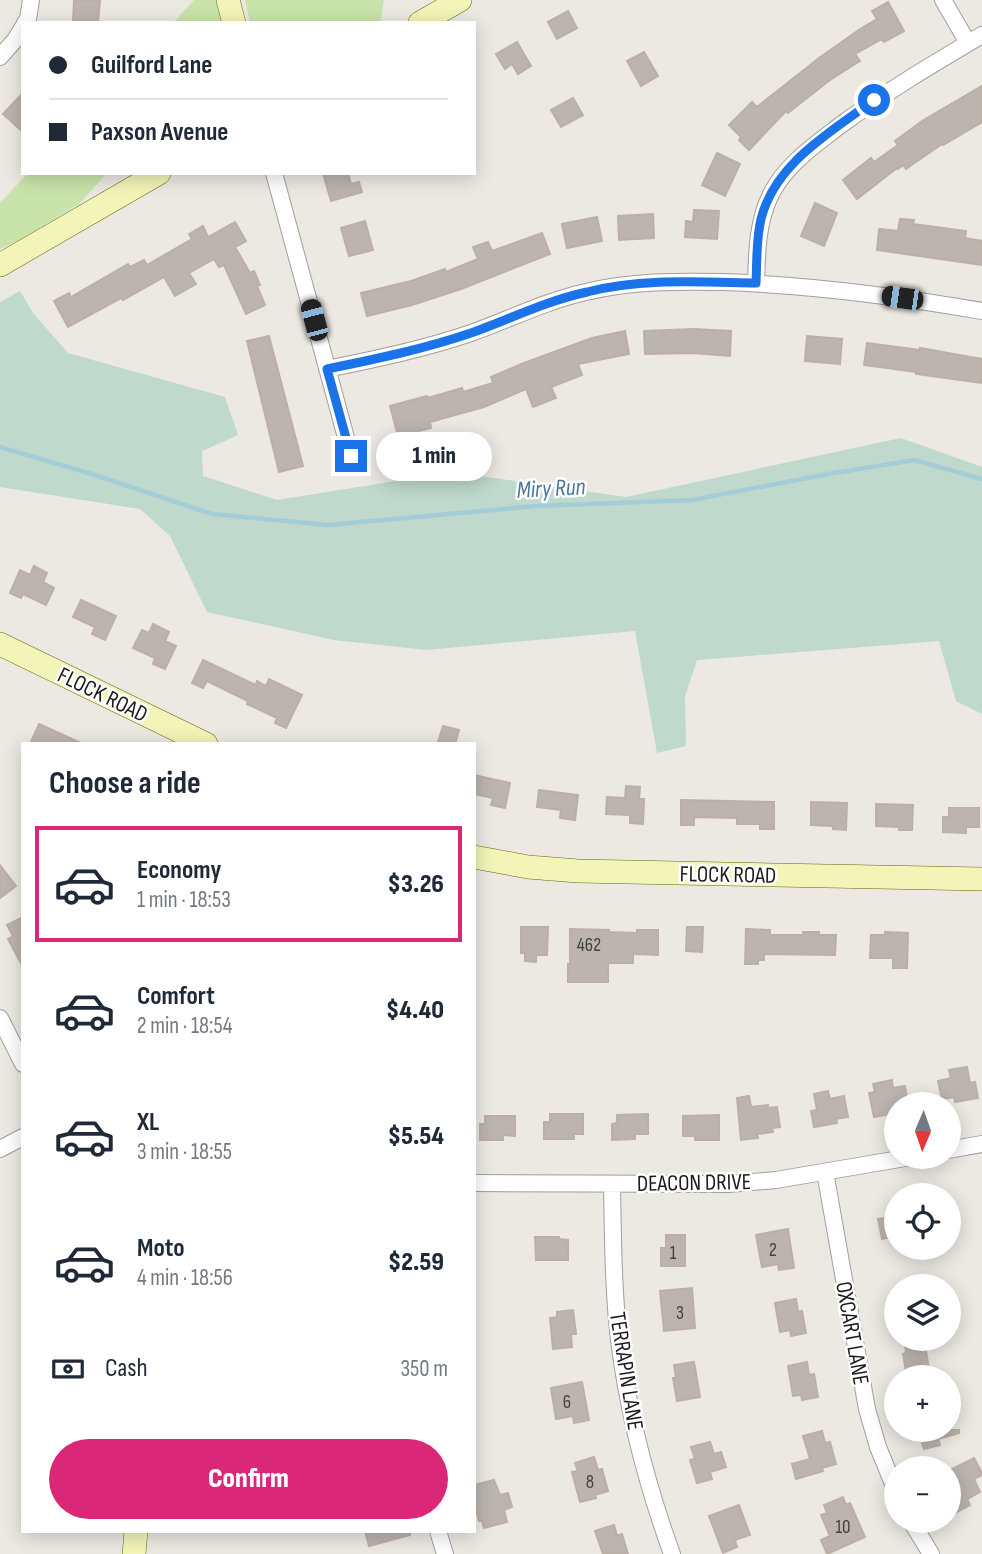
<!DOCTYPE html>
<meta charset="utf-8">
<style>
:root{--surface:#fff;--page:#f2f2f3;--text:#1f2937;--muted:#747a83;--line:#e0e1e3;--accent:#db2777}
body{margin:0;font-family:"Sofia Sans Condensed",sans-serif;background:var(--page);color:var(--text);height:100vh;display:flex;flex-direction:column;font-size:26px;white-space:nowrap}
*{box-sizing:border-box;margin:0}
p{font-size:23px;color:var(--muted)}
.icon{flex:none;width:38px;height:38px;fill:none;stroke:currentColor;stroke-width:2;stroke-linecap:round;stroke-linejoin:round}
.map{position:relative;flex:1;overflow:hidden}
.drawer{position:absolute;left:21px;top:742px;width:455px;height:791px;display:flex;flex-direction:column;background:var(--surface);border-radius:0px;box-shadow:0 4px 18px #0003}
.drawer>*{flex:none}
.banner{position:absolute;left:21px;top:21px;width:455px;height:154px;border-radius:0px;box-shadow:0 4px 18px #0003;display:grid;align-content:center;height:154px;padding:0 28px;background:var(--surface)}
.needle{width:46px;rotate:182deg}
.controls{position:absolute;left:884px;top:1092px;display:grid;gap:14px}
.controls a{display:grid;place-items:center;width:77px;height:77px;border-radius:50%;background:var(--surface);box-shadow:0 4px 18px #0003;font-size:35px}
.end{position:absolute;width:32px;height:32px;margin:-16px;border:9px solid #1a73e8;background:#fff;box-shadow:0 0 0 4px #fff}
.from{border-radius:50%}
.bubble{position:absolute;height:49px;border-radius:24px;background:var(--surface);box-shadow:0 4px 18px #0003;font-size:23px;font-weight:800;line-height:49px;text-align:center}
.car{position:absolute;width:21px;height:42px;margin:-21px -10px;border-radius:9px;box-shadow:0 0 5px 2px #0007;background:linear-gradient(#222 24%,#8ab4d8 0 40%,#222 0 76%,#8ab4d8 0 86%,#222 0)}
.banner b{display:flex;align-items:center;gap:24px;height:66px;font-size:26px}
.banner b+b{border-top:2px solid var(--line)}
.banner i{width:18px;height:18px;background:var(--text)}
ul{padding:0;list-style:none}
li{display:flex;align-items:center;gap:21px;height:116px;margin:0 14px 10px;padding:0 14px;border:4px solid transparent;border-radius:0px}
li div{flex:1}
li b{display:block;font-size:26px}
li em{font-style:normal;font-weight:800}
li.on{border-color:var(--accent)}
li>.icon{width:63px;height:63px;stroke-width:1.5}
h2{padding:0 28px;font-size:32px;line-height:84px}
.pay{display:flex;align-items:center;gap:18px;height:77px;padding:0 28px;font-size:26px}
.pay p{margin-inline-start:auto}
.action{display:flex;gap:14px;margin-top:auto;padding:14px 28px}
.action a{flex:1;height:80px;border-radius:42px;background:var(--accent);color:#fff;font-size:28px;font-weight:800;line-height:80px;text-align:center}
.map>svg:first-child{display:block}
.grass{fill:#c8e4aa}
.wetland{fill:#bfd9cd}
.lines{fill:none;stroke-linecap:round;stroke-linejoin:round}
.stream{stroke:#a4ced7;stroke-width:4.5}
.building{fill:#bcb4ae;stroke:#bdafa5;stroke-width:2}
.street-casing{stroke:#9f9f9f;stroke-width:18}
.secondary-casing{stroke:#62690c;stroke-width:24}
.street{stroke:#fff;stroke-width:16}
.secondary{stroke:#f3f4b8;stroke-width:23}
.route{stroke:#1a73e8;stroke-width:9}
.labels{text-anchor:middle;stroke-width:5;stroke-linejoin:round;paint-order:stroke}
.number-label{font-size:19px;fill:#434140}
.street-label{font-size:23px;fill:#1b1b1b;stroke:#fff}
.water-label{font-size:24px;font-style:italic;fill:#4c779d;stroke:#fff}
</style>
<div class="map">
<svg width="982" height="1554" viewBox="0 0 982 1554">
<rect width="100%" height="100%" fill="#ece8e2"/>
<path class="grass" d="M194 0H220L224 23H173Z
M245 0H384L380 23H250Z
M28 173H107L79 204 16 242 0 249V203Z"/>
<path class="wetland" d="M20 291 33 313 68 353 225 397 238 435 202 451 203 476 277 500 452 472 626 497 901 438 982 467V714L956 701 939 641 697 660 685 696 686 746 657 753 635 631 426 650 334 640 207 612 170 536 140 509 0 487V302Z"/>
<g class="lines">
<path class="stream" d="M0 447 98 476 212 514 328 525 536 506 692 500 828 474 914 460 982 479"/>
</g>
<path class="building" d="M74 0H100L98 23H73Z
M888 2 904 31 884 42 882 39 855 54 860 61 830 80 788 113 786 111 749 150 739 140 741 137 729 125 752 102 757 107 819 58 860 29 877 19 872 11Z
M568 11 577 28 557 39 548 22Z
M517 42 531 66 518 74 512 64 505 69 496 54Z
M644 52 658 76 641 86 627 61Z
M982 86V122L943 145 942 144 906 169 903 165 898 169 897 168 857 199 843 180 871 158 874 162 898 145 895 141 922 121Z
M23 93V132L3 114Z
M573 98 583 115 561 127 551 110Z
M717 153 740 164 725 196 702 185Z
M323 173H348L351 184 359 182 362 192 331 201Z
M815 203 837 213 824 246 801 236Z
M694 210 719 211 717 239 685 237 686 221 693 222Z
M653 214 654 238 619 240 618 216Z
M597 217 602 241 567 248 562 224Z
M900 219 914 220 913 224 966 231 965 238 982 241V265L877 250 879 230 884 232 881 229 898 231Z
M365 221 373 250 349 256 341 228Z
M235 222 246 241 235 247 250 273 254 271 260 285 257 286 265 305 246 314 224 265 219 267 214 259 189 273 196 284 175 296 164 277 123 300 121 298 68 327 54 301 69 293 71 297 128 264 130 267 144 260 147 265 192 239 189 234 203 226 208 237Z
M542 233 550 254 461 289 412 305 367 316 361 293 411 281 445 269 446 272 478 259 473 247 488 242 492 251Z
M694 329 731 331 730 356 693 353 645 354 644 331Z
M625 331 629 354 578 364 582 375 551 387 556 398 533 407 526 389 484 407 430 422 431 428 398 436 390 406 427 396 428 398 462 388 463 392 493 383 491 377 524 363 592 338Z
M269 336 303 466 279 472 247 341Z
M807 336 842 339 840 364 805 361Z
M867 343 920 350V348L982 359V383L916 374V372L864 365Z
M34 566 47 573 43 582 54 588 46 605 23 594 21 598 10 593 20 570 30 575Z
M81 600 116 616 105 640 92 634 95 627 73 617Z
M153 624 169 632 165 641 176 646 165 669 153 664 155 658 133 648 142 630 149 633Z
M203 660 256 685 257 681 266 686 269 679 302 695 286 728 275 723 277 718 247 704 248 701 207 681 203 688 192 683Z
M39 724 83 744H30Z
M443 726 459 730 455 744 438 742Z
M474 775 510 783 505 808 491 805 493 798 474 794Z
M626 786 640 787 639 799H644L643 824 630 823V815L606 814 607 797 625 798Z
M539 790 578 795 575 820 560 818 561 810 537 807Z
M681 800 774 802V829H760V824H737V818L694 817V825H681Z
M811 802 847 803 846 830 833 829V826L811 825Z
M876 804 913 805 912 830H899V827L876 826Z
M949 808H979V827H966V833L943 832V817H949Z
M0 865 16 886 0 898Z
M23 917V967L8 939 13 936 7 925Z
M521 927H548L547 955H536V962L525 961V953H521Z
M687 927H703L702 952 686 951Z
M570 929 609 930V932L637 933V930H658V955L633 954V963H608V982H568V964H570Z
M746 929 770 930V935H803V932H819V935H836L835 955 764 954V960H758V964H745Z
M885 932 908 933 907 968H893V958H870L871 935H885Z
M967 1067 970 1083 975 1082 978 1098 955 1102 954 1097 942 1099 938 1081 951 1078 949 1070Z
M892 1080 893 1088 905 1086 908 1104H896V1113L874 1117 869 1093 875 1092 873 1084Z
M828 1091 830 1099 844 1096 848 1117 836 1119 837 1123 814 1127 811 1111 817 1110 814 1094Z
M749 1096 751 1107 768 1105V1108L777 1107 780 1127 772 1128 773 1132 757 1134 758 1138 741 1140 737 1098Z
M550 1114H583V1134H574V1139H544V1122H550Z
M648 1114V1134H635V1139L612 1140V1124L617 1123V1115Z
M719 1115V1140H695V1136H683V1116Z
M485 1116H515V1136L503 1135V1140H480V1124H485Z
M896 1216V1236L882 1239 878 1219Z
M788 1229 794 1268 779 1270 778 1264 762 1267 756 1235Z
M666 1235H685V1266H661V1248H666Z
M535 1237H559V1239L568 1240V1260H536Z
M692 1288 695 1328 664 1331 660 1291Z
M796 1299 798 1312 802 1311 806 1333 791 1336 790 1330 780 1332 775 1303Z
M573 1310 576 1334H571L572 1347 553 1349 550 1318 557 1317V1312Z
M924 1340 930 1374 923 1375V1377H907L903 1354 906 1353 905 1344Z
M694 1362 700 1397 677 1401 673 1378H676L674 1365Z
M807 1362 809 1375 814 1374 818 1397 802 1400 801 1395 793 1396 788 1366Z
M582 1382 589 1420 574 1423 573 1416 556 1419 551 1388Z
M918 1430H959V1433L938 1439 940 1445 924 1449Z
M822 1431 825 1443 830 1442 836 1464 822 1468 823 1471 796 1479 792 1464 810 1459 803 1436Z
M710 1442 714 1454 721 1452 726 1467 710 1472 712 1479 697 1483 690 1460 695 1459 691 1447Z
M594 1457 598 1470 602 1469 608 1491 595 1495 596 1498 580 1502 572 1472 578 1471 575 1463Z
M974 1458 982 1473V1475L974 1479 980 1492 967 1499 970 1505 955 1513 948 1500V1471Z
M494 1480 500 1495 508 1493 512 1507 504 1510 507 1522 484 1528 482 1521H479L474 1502V1485Z
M843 1497 846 1505 850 1503 865 1537 827 1554 821 1540 830 1536 821 1515 827 1513 824 1505Z
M739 1505 750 1535 735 1540 737 1547 723 1553 709 1516Z
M614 1525 617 1536 622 1534 628 1554H603L595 1531Z
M365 1531H410V1535L369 1546Z"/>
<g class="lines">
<g class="street-casing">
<path id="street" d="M943 0 968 43
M25 23 28 19 31 0
M0 57 15 40 23 27
M274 173 351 456
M756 283C757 253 757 222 771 194 786 165 812 147 838 127 884 93 933 64 982 35
M327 369C376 359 424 349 471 333 510 319 546 301 586 292 631 281 677 281 723 282 810 285 896 296 982 311
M0 1018 23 1064
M0 1149 23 1137
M948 1150 982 1144
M825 1172 867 1409 878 1447 896 1491
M474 1183 728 1184 776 1180 911 1157
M612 1184C613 1236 613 1288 619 1340 628 1413 647 1485 672 1554
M911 1521 931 1554
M438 1531 445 1554"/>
</g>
<g class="secondary-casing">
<path id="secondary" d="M228 0 234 23
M420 23 460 0
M0 265 159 173
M0 644 206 744
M474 857 528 867 578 871 982 879
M134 1554 136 1531"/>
</g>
<use href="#street" class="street"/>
<use href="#secondary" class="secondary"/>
</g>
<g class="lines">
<path class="route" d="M351 456 327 369C376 359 424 349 471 333 510 319 546 301 587 292 642 278 699 282 756 283 757 262 756 240 761 219 775 163 831 132 874 100"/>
</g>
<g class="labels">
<g class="number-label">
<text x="589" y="951">462</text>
<text x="773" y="1256">2</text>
<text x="673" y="1259">1</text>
<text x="680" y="1319">3</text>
<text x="567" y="1408">6</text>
<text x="590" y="1488">8</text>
<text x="843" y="1533">10</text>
</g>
<g class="street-label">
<text transform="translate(103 694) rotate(26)" y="8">FLOCK ROAD</text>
<text transform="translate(728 874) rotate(1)" y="8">FLOCK ROAD</text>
<text transform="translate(694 1182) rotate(-1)" y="8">DEACON DRIVE</text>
<text transform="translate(853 1333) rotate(80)" y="8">OXCART LANE</text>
<text transform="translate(627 1371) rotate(81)" y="8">TERRAPIN LANE</text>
</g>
<g class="water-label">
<text transform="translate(551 488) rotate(-3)" y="8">Miry Run</text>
</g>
</g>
</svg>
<div class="controls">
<a><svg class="needle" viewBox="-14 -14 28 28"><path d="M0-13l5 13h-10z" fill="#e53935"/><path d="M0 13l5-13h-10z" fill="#747a83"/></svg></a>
<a><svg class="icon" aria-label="locate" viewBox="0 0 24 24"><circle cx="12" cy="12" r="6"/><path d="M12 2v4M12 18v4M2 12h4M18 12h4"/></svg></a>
<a><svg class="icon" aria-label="layers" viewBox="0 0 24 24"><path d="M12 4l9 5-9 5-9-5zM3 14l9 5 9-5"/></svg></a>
<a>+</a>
<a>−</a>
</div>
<i class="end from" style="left:874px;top:100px"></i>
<i class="end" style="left:351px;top:456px"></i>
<div class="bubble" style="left:376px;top:432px;width:116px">1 min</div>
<i class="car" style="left:902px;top:298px;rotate:278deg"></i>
<i class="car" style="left:314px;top:320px;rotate:345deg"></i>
<div class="banner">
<b><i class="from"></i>Guilford Lane</b>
<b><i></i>Paxson Avenue</b>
</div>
<section class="drawer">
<h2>Choose a ride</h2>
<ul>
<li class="on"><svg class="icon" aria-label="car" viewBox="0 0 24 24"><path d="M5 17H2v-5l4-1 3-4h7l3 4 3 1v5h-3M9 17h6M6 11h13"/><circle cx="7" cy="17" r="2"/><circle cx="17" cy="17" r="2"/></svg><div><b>Economy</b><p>1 min · 18:53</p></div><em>$3.26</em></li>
<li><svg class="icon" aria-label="car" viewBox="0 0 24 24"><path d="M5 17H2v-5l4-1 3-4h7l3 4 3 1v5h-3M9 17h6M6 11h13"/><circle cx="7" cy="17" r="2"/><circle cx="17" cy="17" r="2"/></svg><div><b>Comfort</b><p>2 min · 18:54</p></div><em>$4.40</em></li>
<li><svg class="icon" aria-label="car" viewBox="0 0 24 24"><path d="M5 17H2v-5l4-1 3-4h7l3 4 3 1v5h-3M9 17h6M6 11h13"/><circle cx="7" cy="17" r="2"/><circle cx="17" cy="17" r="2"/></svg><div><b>XL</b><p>3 min · 18:55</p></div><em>$5.54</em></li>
<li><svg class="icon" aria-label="car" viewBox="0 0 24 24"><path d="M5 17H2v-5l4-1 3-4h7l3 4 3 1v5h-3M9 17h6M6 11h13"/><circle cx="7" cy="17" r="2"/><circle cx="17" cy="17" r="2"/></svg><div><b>Moto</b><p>4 min · 18:56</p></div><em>$2.59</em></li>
</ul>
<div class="pay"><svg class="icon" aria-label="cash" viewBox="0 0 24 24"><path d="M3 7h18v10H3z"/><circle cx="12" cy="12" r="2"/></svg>Cash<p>350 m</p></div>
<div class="action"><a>Confirm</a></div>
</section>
</div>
